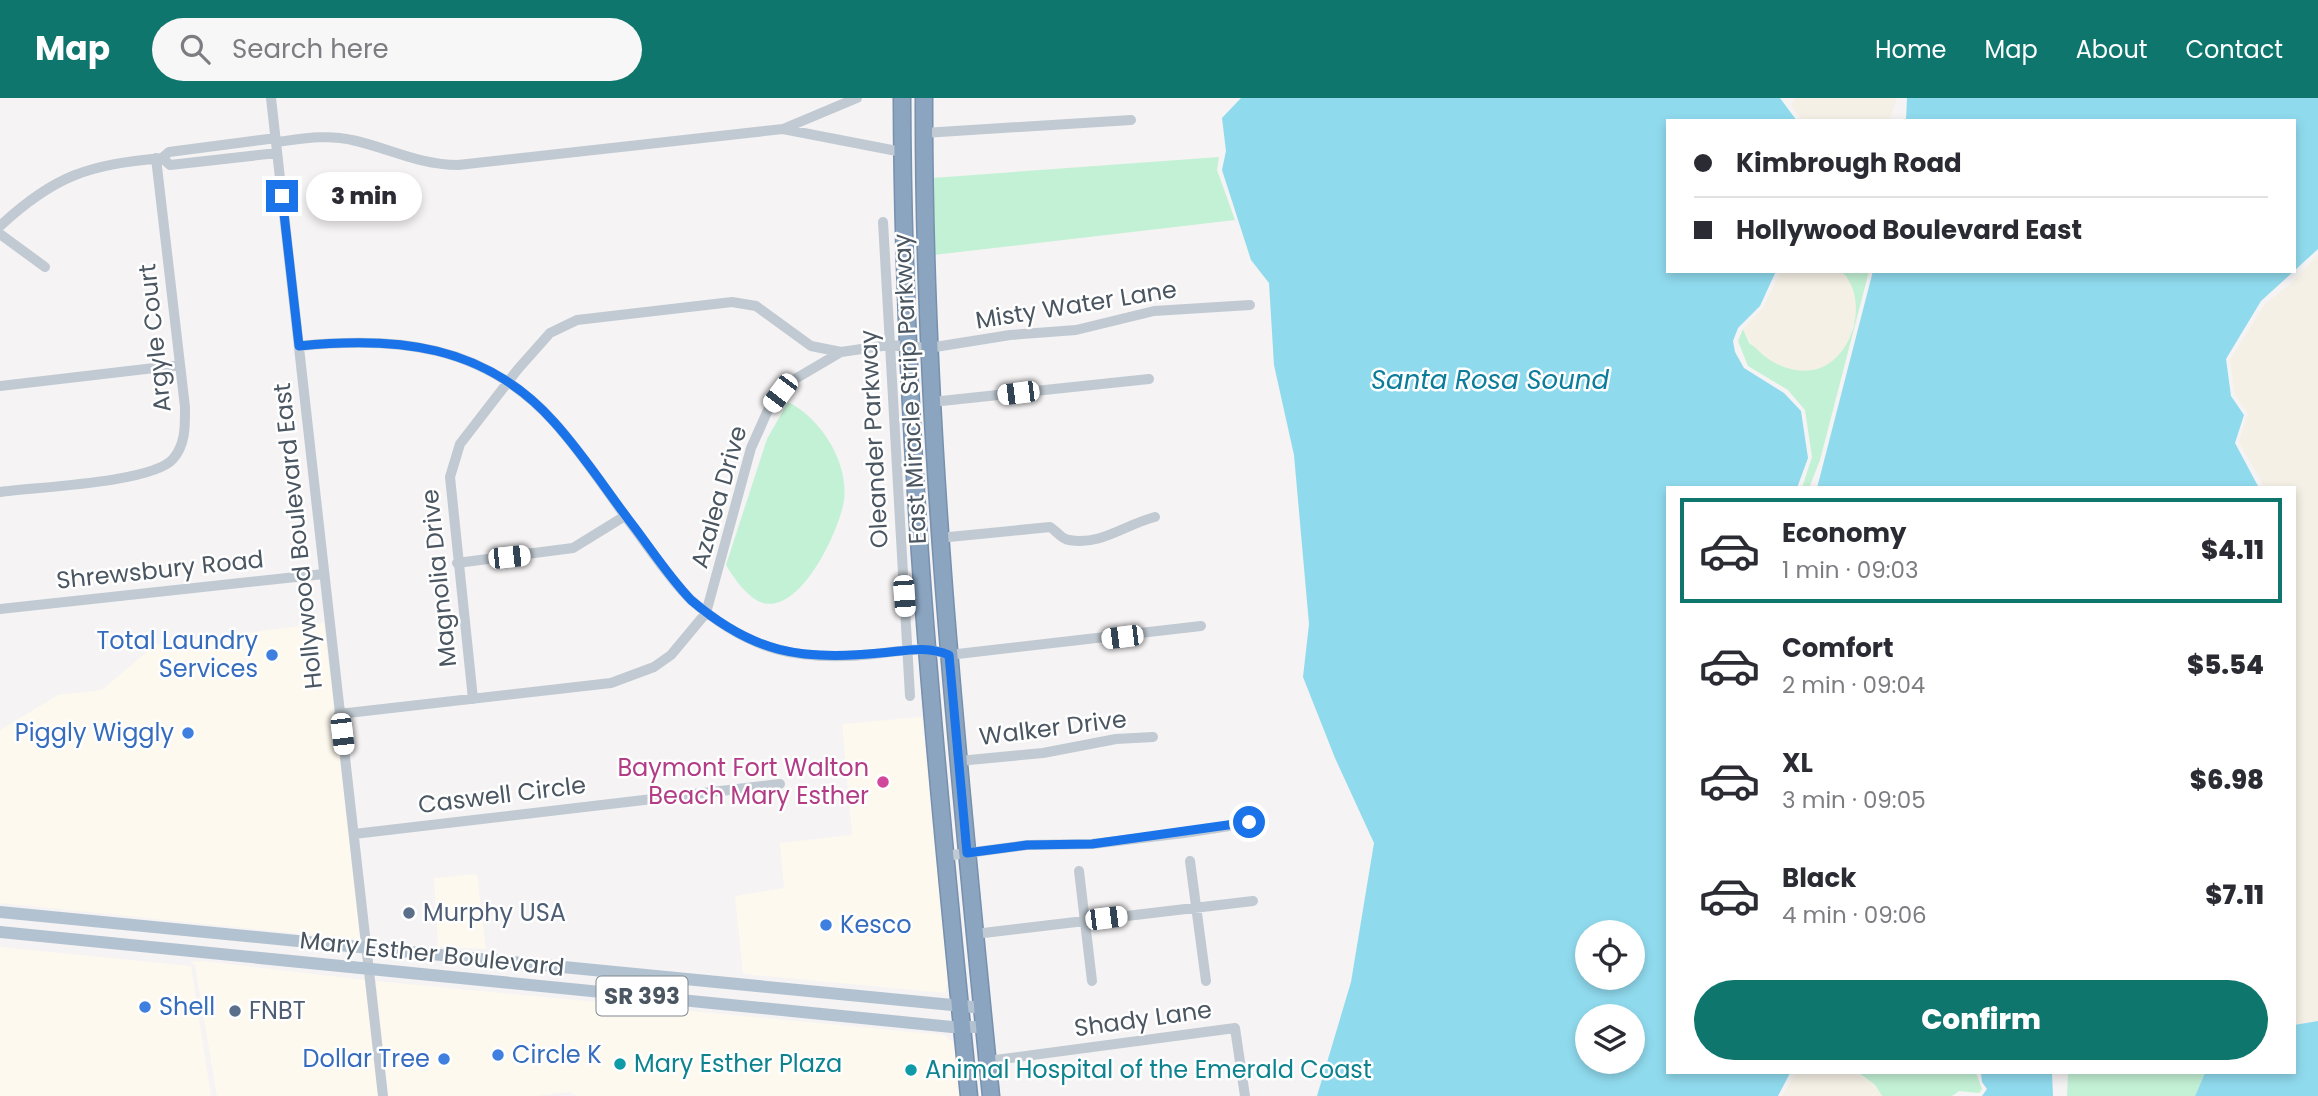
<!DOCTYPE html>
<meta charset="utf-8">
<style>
:root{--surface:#fff;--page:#f7f7f7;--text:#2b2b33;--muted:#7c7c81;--line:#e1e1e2;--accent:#0f766e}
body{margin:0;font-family:Poppins,sans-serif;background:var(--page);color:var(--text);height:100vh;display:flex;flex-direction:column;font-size:26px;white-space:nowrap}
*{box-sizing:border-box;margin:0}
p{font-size:23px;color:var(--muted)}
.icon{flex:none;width:38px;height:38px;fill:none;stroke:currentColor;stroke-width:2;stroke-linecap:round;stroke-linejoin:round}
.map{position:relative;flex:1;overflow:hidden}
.side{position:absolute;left:1666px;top:388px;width:630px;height:588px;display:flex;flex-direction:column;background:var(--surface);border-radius:0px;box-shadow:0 4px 10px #0003}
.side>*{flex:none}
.top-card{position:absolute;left:1666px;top:21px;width:630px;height:154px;border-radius:0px;box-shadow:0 4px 10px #0003;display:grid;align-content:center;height:154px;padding:0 28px;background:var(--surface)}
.buttons{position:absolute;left:1575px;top:822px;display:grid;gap:14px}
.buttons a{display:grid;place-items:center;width:70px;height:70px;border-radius:50%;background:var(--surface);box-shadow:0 4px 10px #0003;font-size:35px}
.end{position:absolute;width:32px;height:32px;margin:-16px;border:9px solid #1a73e8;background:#fff;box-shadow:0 0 0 4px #fff}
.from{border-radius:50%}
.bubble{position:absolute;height:49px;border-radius:24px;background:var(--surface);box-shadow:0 4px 10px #0003;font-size:23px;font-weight:800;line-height:49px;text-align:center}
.car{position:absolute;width:21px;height:42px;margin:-21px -10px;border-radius:9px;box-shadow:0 0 5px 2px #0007;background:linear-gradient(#fff 24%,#345 0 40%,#fff 0 76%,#345 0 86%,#fff 0)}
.top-card b{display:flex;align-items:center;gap:24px;height:66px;font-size:26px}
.top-card b+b{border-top:2px solid var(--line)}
.top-card i{width:18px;height:18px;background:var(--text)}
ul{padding:12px 0 0;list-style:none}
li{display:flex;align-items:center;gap:21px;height:105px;margin:0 14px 10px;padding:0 14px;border:4px solid transparent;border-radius:0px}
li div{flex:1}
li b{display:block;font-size:26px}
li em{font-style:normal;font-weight:800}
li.on{border-color:var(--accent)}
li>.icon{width:63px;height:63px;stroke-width:1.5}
.action{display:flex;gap:14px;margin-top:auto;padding:14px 28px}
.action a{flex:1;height:80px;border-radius:42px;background:var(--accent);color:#fff;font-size:28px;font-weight:800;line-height:80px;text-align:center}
header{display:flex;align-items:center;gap:42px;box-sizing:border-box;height:98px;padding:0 35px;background:var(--accent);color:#fff}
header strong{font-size:33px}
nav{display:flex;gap:38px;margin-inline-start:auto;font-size:24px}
.search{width:490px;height:63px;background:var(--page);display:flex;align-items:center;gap:18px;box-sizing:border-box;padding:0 24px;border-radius:38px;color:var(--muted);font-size:26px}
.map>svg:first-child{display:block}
.commercial{fill:#fdf9ef}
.green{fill:#c3f1d5}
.sand{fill:#f5f0e5}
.water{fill:#90daee;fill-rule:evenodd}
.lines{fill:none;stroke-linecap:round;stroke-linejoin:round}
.highway-casing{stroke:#7690ad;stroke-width:19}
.minor{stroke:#c1cad2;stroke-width:10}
.major{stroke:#b3c2d1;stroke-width:12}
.highway{stroke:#8ba5c1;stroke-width:16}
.route{stroke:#1a73e8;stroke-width:9}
.shop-dot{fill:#3f7fe0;stroke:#fff;stroke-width:2.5}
.hotel-dot{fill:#d1479c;stroke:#fff;stroke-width:2.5}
.service-dot{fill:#5c6f8a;stroke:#fff;stroke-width:2.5}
.culture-dot{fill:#0f9aa8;stroke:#fff;stroke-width:2.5}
.labels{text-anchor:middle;stroke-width:5;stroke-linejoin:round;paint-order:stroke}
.shield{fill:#fff;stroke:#808990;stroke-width:2}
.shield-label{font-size:23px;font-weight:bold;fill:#4a5661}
.street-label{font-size:24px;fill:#4a5661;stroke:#fff}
.shop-label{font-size:24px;fill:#366cbe;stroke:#fff;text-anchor:end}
.hotel-label{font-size:24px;fill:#b23c85;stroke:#fff;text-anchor:end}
.service-label{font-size:24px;fill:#4e5e75;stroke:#fff;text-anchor:start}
.culture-label{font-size:24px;fill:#0d838f;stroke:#fff;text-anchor:start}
.water-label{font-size:26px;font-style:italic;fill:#0c7c9b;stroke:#fff}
</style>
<header>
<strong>Map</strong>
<div class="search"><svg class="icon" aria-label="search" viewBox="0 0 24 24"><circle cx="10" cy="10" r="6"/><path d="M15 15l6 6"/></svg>Search here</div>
<nav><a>Home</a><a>Map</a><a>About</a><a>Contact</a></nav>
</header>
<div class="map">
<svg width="2318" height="998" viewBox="0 0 2318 998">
<rect width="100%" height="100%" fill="#f5f3f3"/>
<path class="commercial" d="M324 525 361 842 0 805V632L58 597 102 592 155 547Z
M922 619 948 882 945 895 743 876 735 798 784 790 780 745 852 737 842 626Z
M477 776 486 851 438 849 434 780Z
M0 849 191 868 211 998H0Z
M202 863 365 882 378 998H217L195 867 191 864Z
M376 883 944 937 955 946 960 998H577L569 994 537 998H388Z"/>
<path class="green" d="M1219 59 1217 72 1235 122 933 157 932 80Z
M1840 173H1869L1820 362 1809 390H1802L1812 359 1805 312 1788 292 1748 268 1738 243 1743 231 1749 245 1781 267 1818 270 1844 248 1854 229 1847 179Z
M788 304C821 320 849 365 844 402 840 432 798 523 758 503 744 495 734 480 726 467L767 341Z
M1859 975H1976L1982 991 1979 995 1959 993 1952 998H1882L1875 987Z
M2068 975H2205L2195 998H2067Z"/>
<path class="sand" d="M1795 0H1897L1889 23H1803L1791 8Z
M2318 157V923L2295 927 2294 390H2265L2239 344 2248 315 2235 297 2230 262 2265 206 2289 187Z
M1781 173H1840C1870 196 1855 260 1817 271 1786 279 1755 257 1743 231L1763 210Z
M1796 975C1832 975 1860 965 1882 998H1782Z"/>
<path class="water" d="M1241 0H1780L1797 23H1668V173H1776L1760 208 1738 230 1733 243 1735 254 1744 270 1784 295 1801 313 1808 360 1797 390H1668V975H1790L1778 998H1317L1351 884 1374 745 1335 660 1303 579 1309 526 1294 357 1274 267 1269 185 1251 162 1222 72 1226 53 1222 20ZM1587 835H1633V880H1587ZM1587 919H1633V964H1587Z
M1907 0H2318V151L2294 173V23H1906Z
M1873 173H2294L2261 203 2226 261 2231 298 2244 317 2235 345 2259 390H1817Z
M2318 923V998H2195L2205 975H2294V927Z
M1981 975H2052L2053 998H1982L1987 991 1982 984Z"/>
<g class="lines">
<g class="highway-casing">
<path id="highway" d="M902 0C903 334 935 666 969 998
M924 0C923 334 958 666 991 998"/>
</g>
<path class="minor" d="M271 0 383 998
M783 31 902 54
M924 35 1131 22
M276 44C301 41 327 36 352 42 389 50 419 67 458 67L783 31 857 0
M162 60 170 67 277 55
M883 124 910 598
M0 128C55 77 88 67 162 60L169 54 276 40
M0 136 45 169
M299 248C396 238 484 246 554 324 581 354 604 389 628 422 649 449 667 478 691 502 750 553 798 564 875 556 900 553 925 547 949 557L1201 528
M0 288 180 267
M932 304 1149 281
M0 394C35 389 152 385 173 361 186 346 185 327 185 309L156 60
M939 440 1050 429C1057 433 1061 441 1069 442 1101 448 1126 426 1155 419
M457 465 573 450 625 418
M0 511 324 476
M473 601 450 379 460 346 518 271 550 235 577 222 732 204 756 208 811 248 841 254
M339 616 611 585 654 569 671 557 706 515 751 350 768 312 795 281 841 254 889 247 929 250 1010 237 1076 232 1154 213 1250 207
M959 663 1043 655 1116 641 1153 639
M354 736 780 686
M945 758 1027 747 1092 746 1184 735 1242 726 1255 720
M1190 763 1206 883
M1079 773 1092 883
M975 836 1253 803
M988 963 1235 930 1245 998"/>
<path class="major" d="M0 814 983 910
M0 834 952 929H985"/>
<use href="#highway" class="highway"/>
</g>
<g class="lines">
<path class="route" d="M282 98 299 248C395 238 485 246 554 324 584 357 608 395 635 430 653 454 670 480 691 502 753 555 801 563 880 555 904 553 927 547 949 557L967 755 1027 747 1092 746 1249 724"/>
</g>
<g class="shop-dot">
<circle cx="272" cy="557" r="7"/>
<circle cx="188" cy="635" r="7"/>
<circle cx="826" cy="827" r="7"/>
<circle cx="145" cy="909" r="7"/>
<circle cx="498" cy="957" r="7"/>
<circle cx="444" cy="961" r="7"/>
</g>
<circle class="hotel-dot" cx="883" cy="684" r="7"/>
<g class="service-dot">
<circle cx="409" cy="815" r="7"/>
<circle cx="235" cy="913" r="7"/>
</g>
<g class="culture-dot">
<circle cx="620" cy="966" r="7"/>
<circle cx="911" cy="972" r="7"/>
</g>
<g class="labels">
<rect class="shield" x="596.5" y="878.5" width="91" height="39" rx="5"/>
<g class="shield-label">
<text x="642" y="906">SR 393</text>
</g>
<g class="street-label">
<text transform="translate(1076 207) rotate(-9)" y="8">Misty Water Lane</text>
<text transform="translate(155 240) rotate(-96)" y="8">Argyle Court</text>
<text transform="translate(910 291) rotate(-93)" y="8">East Miracle Strip Parkway</text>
<text transform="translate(874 341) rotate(-93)" y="8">Oleander Parkway</text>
<text transform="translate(719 399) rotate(-74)" y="8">Azalea Drive</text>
<text transform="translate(298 438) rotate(-96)" y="8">Hollywood Boulevard East</text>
<text transform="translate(160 472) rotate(-6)" y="8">Shrewsbury Road</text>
<text transform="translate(439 480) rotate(-96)" y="8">Magnolia Drive</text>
<text transform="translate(1053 630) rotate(-7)" y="8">Walker Drive</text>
<text transform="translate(502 697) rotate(-7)" y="8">Caswell Circle</text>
<text transform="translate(432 856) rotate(6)" y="8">Mary Esther Boulevard</text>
<text transform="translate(1143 921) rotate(-8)" y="8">Shady Lane</text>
</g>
<g class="shop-label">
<text x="258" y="551">Total Laundry<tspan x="258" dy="28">Services</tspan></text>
<text x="174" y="643">Piggly Wiggly</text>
<text x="840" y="835" text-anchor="start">Kesco</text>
<text x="159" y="917" text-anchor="start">Shell</text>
<text x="512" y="965" text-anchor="start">Circle K</text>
<text x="430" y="969">Dollar Tree</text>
</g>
<g class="hotel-label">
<text x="869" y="678">Baymont Fort Walton<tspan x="869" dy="28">Beach Mary Esther</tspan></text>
</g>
<g class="service-label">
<text x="423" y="823">Murphy USA</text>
<text x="249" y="921">FNBT</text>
</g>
<g class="culture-label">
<text x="634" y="974">Mary Esther Plaza</text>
<text x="925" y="980">Animal Hospital of the Emerald Coast</text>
</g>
<g class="water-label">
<text x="1490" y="291">Santa Rosa Sound</text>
</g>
</g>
</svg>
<div class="buttons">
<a><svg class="icon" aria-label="locate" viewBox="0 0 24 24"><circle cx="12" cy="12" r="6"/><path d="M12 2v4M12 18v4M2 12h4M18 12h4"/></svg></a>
<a><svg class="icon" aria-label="layers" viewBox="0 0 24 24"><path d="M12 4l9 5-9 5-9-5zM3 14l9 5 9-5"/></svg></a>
</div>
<i class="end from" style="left:1249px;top:724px"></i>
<i class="end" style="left:282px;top:98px"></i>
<div class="bubble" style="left:306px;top:74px;width:116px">3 min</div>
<i class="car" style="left:780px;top:295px;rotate:217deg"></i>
<i class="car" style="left:1018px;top:295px;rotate:263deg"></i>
<i class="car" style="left:509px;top:459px;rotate:84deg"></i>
<i class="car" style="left:904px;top:498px;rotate:176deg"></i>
<i class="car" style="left:1122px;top:539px;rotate:263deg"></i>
<i class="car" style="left:342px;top:636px;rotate:173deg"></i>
<i class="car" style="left:1106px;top:820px;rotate:83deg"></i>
<div class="top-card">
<b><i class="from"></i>Kimbrough Road</b>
<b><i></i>Hollywood Boulevard East</b>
</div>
<section class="side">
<ul>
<li class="on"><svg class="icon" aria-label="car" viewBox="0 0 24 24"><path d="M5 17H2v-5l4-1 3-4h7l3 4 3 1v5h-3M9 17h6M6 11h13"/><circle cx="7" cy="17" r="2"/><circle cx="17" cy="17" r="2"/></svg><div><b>Economy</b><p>1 min · 09:03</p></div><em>$4.11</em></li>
<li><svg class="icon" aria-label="car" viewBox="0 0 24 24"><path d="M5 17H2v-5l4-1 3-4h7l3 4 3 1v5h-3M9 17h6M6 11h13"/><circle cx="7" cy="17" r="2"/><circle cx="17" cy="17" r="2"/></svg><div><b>Comfort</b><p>2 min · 09:04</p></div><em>$5.54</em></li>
<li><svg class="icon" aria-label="car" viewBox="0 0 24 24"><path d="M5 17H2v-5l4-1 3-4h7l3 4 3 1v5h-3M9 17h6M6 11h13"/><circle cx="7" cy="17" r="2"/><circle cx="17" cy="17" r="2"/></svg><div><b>XL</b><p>3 min · 09:05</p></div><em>$6.98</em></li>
<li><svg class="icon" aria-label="car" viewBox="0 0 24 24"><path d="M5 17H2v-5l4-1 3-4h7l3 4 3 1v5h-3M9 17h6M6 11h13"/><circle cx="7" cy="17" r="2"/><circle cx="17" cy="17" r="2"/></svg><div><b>Black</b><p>4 min · 09:06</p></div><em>$7.11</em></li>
</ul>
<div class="action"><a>Confirm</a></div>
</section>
</div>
